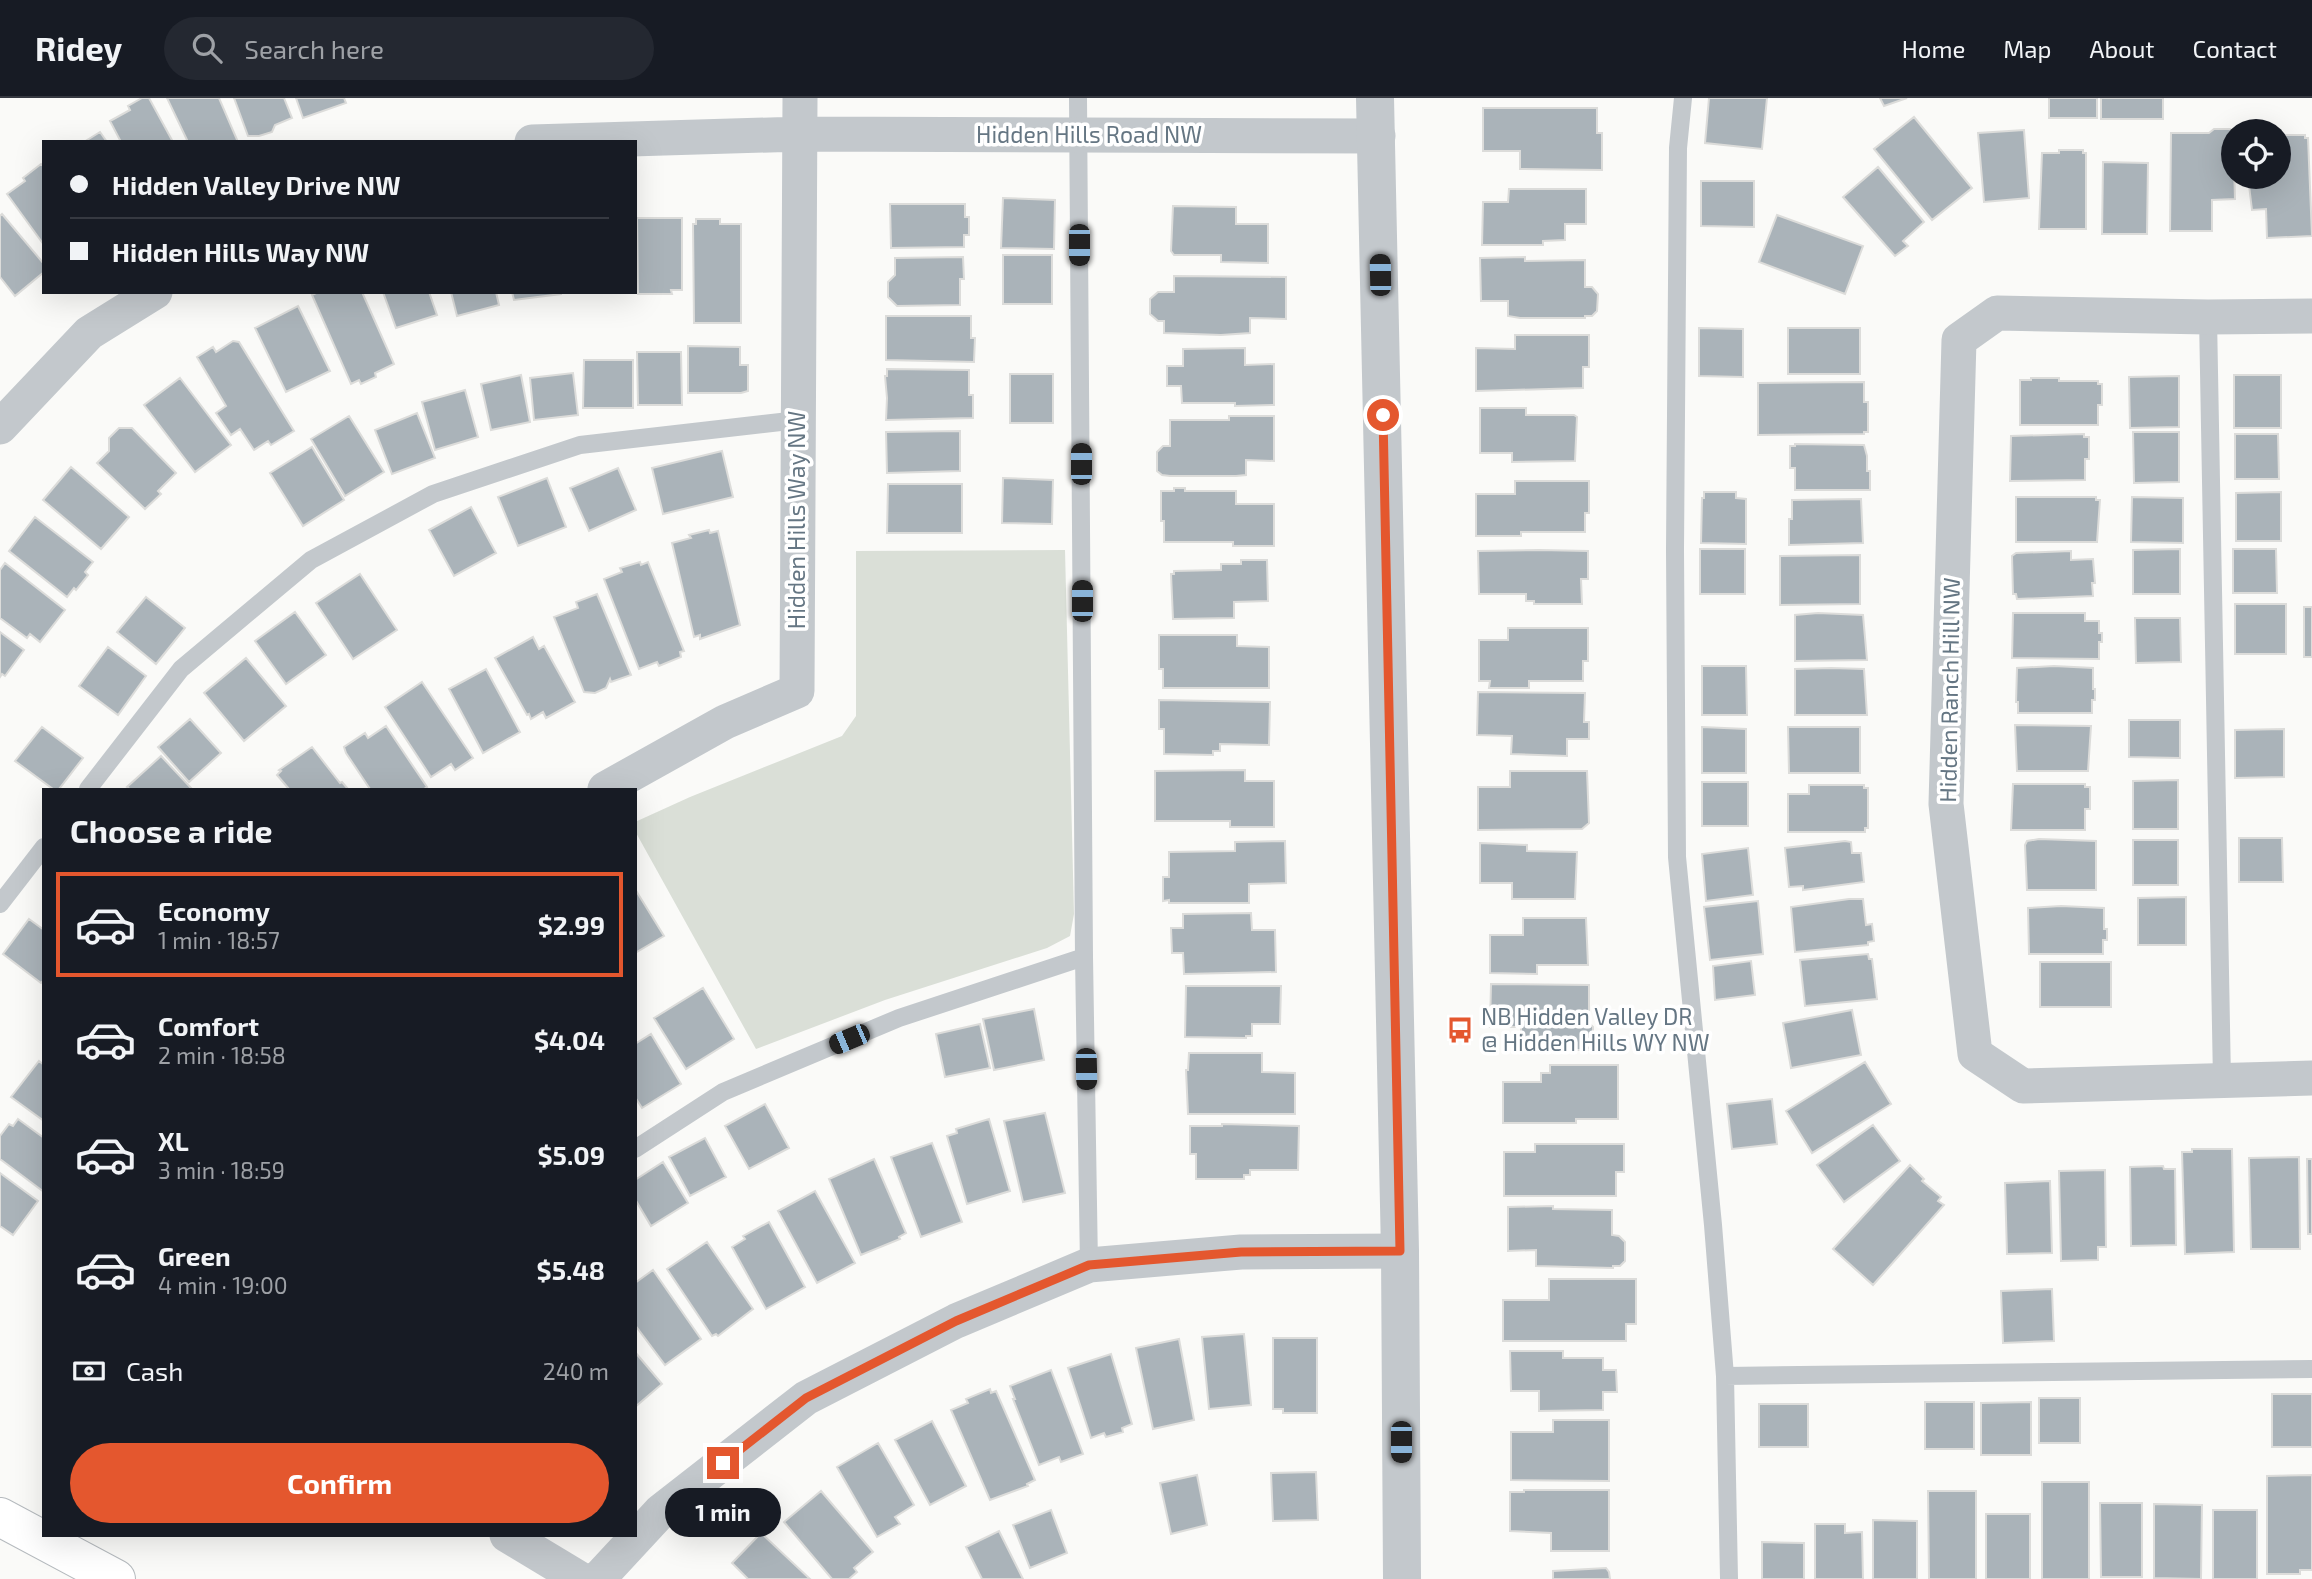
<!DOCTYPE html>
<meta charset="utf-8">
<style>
:root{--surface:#171b24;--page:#242831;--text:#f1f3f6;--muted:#9ea1a6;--line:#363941;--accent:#e4572e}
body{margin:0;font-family:"Exo 2",sans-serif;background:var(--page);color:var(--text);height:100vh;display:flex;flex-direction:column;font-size:26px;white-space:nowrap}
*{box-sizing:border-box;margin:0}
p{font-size:23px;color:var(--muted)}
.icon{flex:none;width:38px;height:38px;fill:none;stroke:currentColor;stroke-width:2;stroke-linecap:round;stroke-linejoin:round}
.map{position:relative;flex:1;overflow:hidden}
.drawer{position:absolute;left:42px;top:690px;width:595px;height:749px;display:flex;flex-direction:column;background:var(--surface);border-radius:0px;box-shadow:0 7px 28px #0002}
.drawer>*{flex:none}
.banner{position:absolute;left:42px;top:42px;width:595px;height:154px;border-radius:0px;box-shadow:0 7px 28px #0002;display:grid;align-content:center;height:154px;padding:0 28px;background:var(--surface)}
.controls{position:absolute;left:2221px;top:21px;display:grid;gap:14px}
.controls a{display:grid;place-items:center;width:70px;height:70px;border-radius:50%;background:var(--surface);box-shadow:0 7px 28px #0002;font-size:35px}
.end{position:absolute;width:32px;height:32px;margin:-16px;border:9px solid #e4572e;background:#fff;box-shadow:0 0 0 4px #fff}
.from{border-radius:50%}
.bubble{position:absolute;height:49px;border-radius:24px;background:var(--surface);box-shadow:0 7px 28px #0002;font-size:23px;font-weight:700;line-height:49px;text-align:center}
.car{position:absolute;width:21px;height:42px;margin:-21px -10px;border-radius:9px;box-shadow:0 0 5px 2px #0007;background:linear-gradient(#222 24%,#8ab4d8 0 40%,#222 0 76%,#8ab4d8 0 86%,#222 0)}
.banner b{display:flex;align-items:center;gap:24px;height:66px;font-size:26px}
.banner b+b{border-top:2px solid var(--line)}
.banner i{width:18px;height:18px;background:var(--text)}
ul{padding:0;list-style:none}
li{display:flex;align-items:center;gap:21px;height:105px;margin:0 14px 10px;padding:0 14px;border:4px solid transparent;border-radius:0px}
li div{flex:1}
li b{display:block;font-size:26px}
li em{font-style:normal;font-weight:700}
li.active{border-color:var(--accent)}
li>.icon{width:63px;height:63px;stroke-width:1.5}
h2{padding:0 28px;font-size:32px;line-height:84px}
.pay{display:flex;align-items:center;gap:18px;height:77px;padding:0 28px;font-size:26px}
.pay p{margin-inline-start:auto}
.cta{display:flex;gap:14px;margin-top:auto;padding:14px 28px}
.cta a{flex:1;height:80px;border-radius:42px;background:var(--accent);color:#fff;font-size:28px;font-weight:700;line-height:80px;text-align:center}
header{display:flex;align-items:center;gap:42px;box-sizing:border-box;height:98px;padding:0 35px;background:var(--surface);border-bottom:2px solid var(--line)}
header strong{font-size:33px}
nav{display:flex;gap:38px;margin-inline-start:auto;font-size:24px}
.search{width:490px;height:63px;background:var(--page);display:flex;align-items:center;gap:18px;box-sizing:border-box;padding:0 24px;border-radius:38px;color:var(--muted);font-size:26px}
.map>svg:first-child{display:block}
.green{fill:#dadfd7}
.building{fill:#aab3b9;stroke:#dcdcda;stroke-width:2}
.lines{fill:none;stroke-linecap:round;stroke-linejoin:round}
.primary-casing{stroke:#b5babe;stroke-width:40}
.service{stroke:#c3c8cc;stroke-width:18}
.minor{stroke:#c3c8cc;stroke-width:35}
.tertiary{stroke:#c3c8cc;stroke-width:38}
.primary{stroke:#fff;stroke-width:38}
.route{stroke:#e4572e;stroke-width:9}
.labels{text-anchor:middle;stroke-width:7;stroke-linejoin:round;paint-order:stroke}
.street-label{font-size:23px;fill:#657683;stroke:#fff}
.poi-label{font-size:23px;fill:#657683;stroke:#fff;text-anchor:start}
</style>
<header>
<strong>Ridey</strong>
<div class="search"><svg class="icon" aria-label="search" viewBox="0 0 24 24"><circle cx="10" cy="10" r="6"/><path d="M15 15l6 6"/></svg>Search here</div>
<nav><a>Home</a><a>Map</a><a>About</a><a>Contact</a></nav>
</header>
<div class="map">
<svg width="2312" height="1481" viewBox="0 0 2312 1481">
<rect width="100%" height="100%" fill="#fafaf8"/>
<path class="green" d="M1065 452 1074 816 1070 838 1047 850 885 902 756 951 635 733V724L690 699 842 638 856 618V453Z"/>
<path class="building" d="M142 0H149L173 44H121L110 23 130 12 128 8Z
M167 0H219L238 44H188Z
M234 0H284L292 20 275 27 272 34 259 38H248Z
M296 0H344L346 5 303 20Z
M1709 0H1767L1762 51 1705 45Z
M1880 0H1907L1884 8Z
M2049 0H2097V20H2049Z
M2101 0H2163V21H2101Z
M1483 10H1597V35H1602V72L1520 71V53H1483Z
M1914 19 1972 90 1932 122 1874 51Z
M2214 31H2230L2233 34 2235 101 2212 102V133H2170L2171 35H2209Z
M2024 32 2029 100 1984 104 1978 35Z
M100 34 107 44H84Z
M2280 37H2305V40H2308L2312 138 2267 140 2266 111 2252 112 2248 79H2278Z
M2059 52H2083V55H2086V131H2039L2042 55H2059Z
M2103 64 2148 65 2147 136H2102Z
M41 66 44 69V147L7 96 25 83 23 80Z
M1878 69 1924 124 1903 143 1908 148 1895 158 1843 99Z
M1701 83H1754V129L1701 128Z
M1509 91H1586V126H1565V142L1543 143V147H1482L1483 104H1508Z
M1003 100 1055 102 1054 151 1001 150Z
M890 106H965V119H969V137H964V149L891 150Z
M1173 108 1236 109V126H1268V165L1221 164V157H1174L1171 153Z
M2 116 44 166V174L15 198 0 179V118Z
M1777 117 1863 148 1845 196 1759 164Z
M637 120H682V192H671L672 196H638Z
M696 121H720V126H741V225H694L693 126H696Z
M1003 157H1052V206H1003Z
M963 159 964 181H960V207L897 208 888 199V184L895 177V160Z
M1525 159V163L1585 162V189H1592L1598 196 1597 213 1592 218H1585V220H1520L1508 218V203H1481L1480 160Z
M1174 178 1286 179V221L1250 220V235L1221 237 1164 235V223H1158L1150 216V201L1158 194H1174Z
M318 194H362L394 266 375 275 376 279 361 286 359 282 351 286 312 197Z
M383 194H429L437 217 396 230Z
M451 194H496L499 207 457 218Z
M512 194H561V196L514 202Z
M298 208 330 273 286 294 255 230Z
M886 218H971V240H975L974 264 886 262Z
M1699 230 1743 231V279L1699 278Z
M1788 230H1860V276H1788Z
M1515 237H1589V269H1583V290L1476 293V250L1515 251Z
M233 243 239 244 294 333 271 347 268 343 254 352 240 331 231 337 216 315 226 308 197 259 213 249 216 254Z
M688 248 740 249V267H748V293L741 295H688Z
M1245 250V267L1274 266V307L1235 308V305H1182L1181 288H1167V268H1183V251Z
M637 254H681L682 307H638Z
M584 262H633V310H583Z
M887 271 969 272V297H973V320L886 322 887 300 885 278H887Z
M573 275 578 317 534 322 530 280Z
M1010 276H1053V325H1010Z
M521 277 530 324 491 332 481 286Z
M2234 277H2281V330H2234Z
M2179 278V329L2130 330 2129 279Z
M180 280 231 347 195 374 144 307Z
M2031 280H2059V283H2098V286H2102V307H2098V327H2020V282H2031Z
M1864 284V304H1868V334H1864V336L1758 337V285Z
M465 292 478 339 435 352 422 304Z
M1480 310H1526V317H1574L1577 319 1575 363 1512 364V355H1480Z
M417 315 435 360 392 376 375 332Z
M349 318 384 374 345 398 311 341Z
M1229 318H1274V363L1246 362V377L1236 378H1170L1162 377 1157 373V354L1163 348H1170V322H1229Z
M119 330H132L176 375 158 393 161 396 145 411 97 365 109 353V340Z
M960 333V373L887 375 886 334Z
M2133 334H2179V384L2134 385Z
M2084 336V339H2089V361H2085V382L2010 383 2011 338Z
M2235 336H2278L2279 381H2235Z
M1795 346 1864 347 1867 358V373H1870V392H1795V370H1790V348H1795Z
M312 349 344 402 303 428 270 375Z
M722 353 733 399 663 416 652 370Z
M71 369 129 419 101 451 43 402Z
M618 370 636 412 589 433 570 390Z
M547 380 566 429 518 448 498 399Z
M1003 380 1053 382 1052 426 1002 425Z
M1515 383H1589V415H1585V434H1521V438H1476V396H1515Z
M888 386H962V435H887Z
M1174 390H1185V393H1236V406H1274V448H1233V444H1164V423H1161V393H1174Z
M1704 394H1736V400L1746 401V446L1701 445 1702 400H1704Z
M2281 394V443H2236V395Z
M2016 399H2096V402H2100L2097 444H2016Z
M2132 399 2183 400V445L2131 444Z
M1792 402 1861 401 1863 445 1789 447V421H1792Z
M471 409 496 455 454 478 429 432Z
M35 419 93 464 85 474 88 477 76 492 74 490 67 499 9 453Z
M709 432 710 435 718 433 740 527 700 541V537L694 539 672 445 691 440 689 437Z
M1700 451H1745V496H1700Z
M2180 451V496H2133V452Z
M2233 451H2276L2277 495H2233Z
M1539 452 1588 453V481H1581L1582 506H1534V503H1526V496H1479L1478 453Z
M2071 453V462L2093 461 2095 485H2092L2093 498 2017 501 2016 496H2013L2012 458 2016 455Z
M1860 457V506L1780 507V458Z
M1241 462H1267L1268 503 1234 504V520L1173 521 1171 476H1174V473L1221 472V466H1241Z
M640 464 641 467 648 464 684 553 680 554 681 559 659 568 657 564 639 571 604 481 622 474 620 470Z
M5 465 65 512 40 544 30 536 27 540 0 520V472Z
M360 476 397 532 353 561 316 505Z
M597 496 631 577 611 584 610 581 606 590 595 595 584 594 554 519 578 510 576 504Z
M146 499 185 530 156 566 117 534Z
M2235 506H2286V556H2235Z
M2304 509H2312V559H2304Z
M295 514 326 557 286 586 255 543Z
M1818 515 1863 517 1867 562 1795 563V517Z
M2013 515H2085V523H2099V535H2102V544H2099V561L2012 560Z
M2135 520H2180L2181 564 2136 565Z
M1508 530H1588V563H1583V583H1529V590H1489L1490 583H1479V542H1508Z
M0 534 24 552 5 578 2 576 0 579Z
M1159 537H1237V548L1269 549V590H1163V571H1159Z
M533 539 539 551 544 548 575 604 546 620 543 614 531 621 529 616 527 617 495 560Z
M108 549 146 578 118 617 79 588Z
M246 560 286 608 244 643 204 595Z
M1702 568H1746L1747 617H1702Z
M2054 568 2093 570V591H2095V602H2092V615H2018V604H2016L2017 570Z
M1831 570 1864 571 1867 617H1795V571Z
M486 571 520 634 483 655 449 591Z
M422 584 473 660 455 672 451 666 431 679 385 609Z
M1478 594 1585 595 1584 624H1589V641H1567V658L1511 656 1512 638 1477 637Z
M1159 602 1270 604 1269 647 1220 646V653H1213V657L1164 656V631H1159Z
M190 621 221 655 189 684 158 649Z
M2129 622H2180V660L2129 659Z
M2015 627 2091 628 2088 673H2017Z
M386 628 427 689 424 691H370L346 655 344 649 365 635 368 640Z
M42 629 83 660 59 691H53L15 663Z
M1702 629 1746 631V675H1702Z
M1788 629H1860V675H1789Z
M2284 631V679L2235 680V632Z
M312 649 340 685 342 684 348 691H289L277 677 281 673 279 672Z
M161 658 192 691H130L127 689Z
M1245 672V683H1274V729H1230V723H1155V673Z
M1510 673H1587L1589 725 1582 731 1478 732V689H1510Z
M2178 682V731H2133V683Z
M1702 684H1748V728H1702Z
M2013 686H2085V689H2090V711H2085V732H2011Z
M1809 687H1864V690H1868V730H1865V734H1788V696H1809Z
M2239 740H2282L2283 784H2239Z
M2039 741 2096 743V792H2027L2025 747 2027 743Z
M2133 742H2178V787H2133Z
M1285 743 1286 785 1249 786V805H1169V802L1163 803V779H1169V754L1235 753V744Z
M1845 743 1851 744 1852 755H1861L1864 784 1803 792V788L1789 789 1785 750Z
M1480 745 1527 747V753L1577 754 1575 801H1512V785H1480Z
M1748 750 1753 797 1706 803 1702 756Z
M635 791 664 838 635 855Z
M2186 799V847H2138V800Z
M1849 801H1863L1866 827 1872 826 1874 843 1868 844V847L1795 854 1791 809Z
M1758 803 1763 856 1710 862 1704 809Z
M2061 808 2104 810V831H2107V842H2103V856H2029L2028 810Z
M1251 815 1252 832H1275L1276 874 1184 876 1183 855H1172L1171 830H1183V816Z
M1523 820H1586L1588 867H1537V876L1490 875V837H1523Z
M29 821 44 832V882L41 885 3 856Z
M1868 856 1869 861H1872L1877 901 1805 908 1800 862Z
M1751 863 1755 897 1715 902 1713 868Z
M2040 864H2111V909H2040Z
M1491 886 1589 887V925L1593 929V946L1589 952H1521V929H1490Z
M1186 888H1281L1280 926H1252V938H1246V940L1185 939Z
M703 890 734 941 686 971 654 920Z
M1034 911 1044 962 994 972 983 921Z
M1852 912 1861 957 1791 970 1783 925Z
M980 926 990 970 945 979 936 936Z
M651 936 681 986 642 1010 635 999V946Z
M1189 955H1262V974L1295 975V1016H1188L1186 972H1188Z
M39 963 44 967V1023L11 999Z
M1865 964 1891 1006 1812 1055 1786 1013Z
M1550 967H1618V1021H1576V1025H1503V984H1541V975H1550Z
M1772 1001 1777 1046 1732 1051 1727 1006Z
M765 1006 789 1050 749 1071 725 1028Z
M1045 1015 1065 1095 1023 1104 1004 1023Z
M18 1021 44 1040V1094L0 1061V1038L9 1026 13 1028Z
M989 1021 1010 1093 967 1106 947 1038 957 1035 956 1031Z
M1222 1026 1299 1028 1298 1072H1250V1077H1244V1081H1196V1056H1190V1028H1222Z
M1873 1027 1900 1063 1844 1104 1817 1067Z
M705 1040 726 1079 690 1098 669 1059Z
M932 1045 962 1124 921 1139 891 1059Z
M1535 1046H1624V1074H1616V1098H1504V1054H1535Z
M2192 1051H2232L2234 1154 2185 1156 2182 1054H2192Z
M2299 1059 2300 1151H2251L2249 1060Z
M874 1061 906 1135 899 1139 900 1141 861 1157 829 1081Z
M2307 1061H2312V1136H2308Z
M663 1064 688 1105 651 1128 635 1101V1082Z
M1910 1067 1924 1081 1922 1083 1941 1099 1938 1103 1944 1107 1873 1187 1833 1151Z
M2163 1068 2164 1071H2175L2176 1147 2131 1148 2130 1069Z
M2105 1072 2106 1149H2098V1162L2061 1163 2059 1073Z
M0 1075 38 1103 13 1137 0 1128Z
M2050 1083 2052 1155 2007 1156 2005 1085Z
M815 1093 855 1165 817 1185 778 1113Z
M1553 1108V1111L1612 1112V1137L1619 1138 1625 1144V1163L1620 1168H1613V1170L1536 1168V1152L1508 1153V1109Z
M769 1124 805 1189 766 1211 732 1149 745 1141 743 1138Z
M707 1144 753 1211 718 1238 716 1236 712 1238 667 1171Z
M653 1172 701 1241 665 1267 635 1227V1185Z
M1549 1181H1636V1226H1626V1243H1503V1202H1549Z
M2052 1191 2054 1243 2003 1245 2001 1193Z
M1244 1236 1251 1307 1209 1311 1202 1239Z
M1273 1240H1317V1315H1283V1311H1273Z
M1179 1241 1194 1322 1153 1331 1136 1250Z
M1510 1253H1563V1260H1603V1272H1616L1617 1294H1603V1312L1539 1313V1293H1511Z
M635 1254 662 1286 635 1309Z
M1111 1256 1132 1326 1122 1330 1123 1334 1106 1339 1104 1335 1091 1340 1068 1270Z
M1051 1272 1083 1356 1061 1364 1059 1359 1039 1367 1013 1301H1015L1010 1288Z
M990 1291 991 1295 996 1293 1035 1382 1027 1386 1028 1388 990 1402 951 1312 968 1305 966 1301Z
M2272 1296H2312V1349H2272Z
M2039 1300H2080V1345H2039Z
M1925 1304H1974V1351H1925Z
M2031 1304V1357H1981V1305Z
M1759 1306H1808V1349H1759Z
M1553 1322H1609V1383L1511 1382V1334H1553Z
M932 1323 966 1388 930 1407 895 1342Z
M878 1345 914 1407 895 1419 900 1426 877 1439 837 1369Z
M1316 1374 1318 1422 1273 1423 1271 1375Z
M1197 1377 1207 1427 1171 1436 1160 1385Z
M2312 1377V1472H2300V1476H2267V1378Z
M2042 1384H2089V1481H2042Z
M1524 1392H1609V1453H1551V1435L1510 1433V1394H1524Z
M821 1393 873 1454 854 1470 857 1474 849 1481H832L784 1424Z
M1928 1393H1976V1481H1929Z
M2100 1405H2142V1479H2101Z
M2154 1406 2202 1407 2201 1481 2154 1480Z
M1051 1412 1067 1455 1030 1470 1013 1427Z
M2213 1412H2257V1481H2213Z
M1986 1416H2030V1481H1986Z
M1873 1422 1917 1423V1481H1873Z
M1815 1426H1845V1435L1862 1434 1863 1481H1815Z
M999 1433 1023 1481H982L966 1449Z
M761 1435 810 1481H748L732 1465Z
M1762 1444 1804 1445V1481H1762Z
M1606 1470 1609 1474 1610 1481H1553V1473Z"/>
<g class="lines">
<g class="primary-casing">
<path id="primary" d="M0 1419 116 1481"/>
</g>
<path class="service" d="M1078 0 1084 859 1089 1167
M1683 0 1678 50 1675 452 1677 759 1713 1127 1725 1278 1729 1481
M2208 219 2222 983
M88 691 181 571 311 462 433 396 580 347 798 322
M0 806 44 749
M635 1051 723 994 899 920 1084 859
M1725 1278 2312 1271"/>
<path class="minor" d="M532 44 801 36 1378 38
M2312 218 2208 219 1997 215 1959 242 1946 706 1975 956 2023 988 2312 980
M0 329 89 235 155 194
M605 691 725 624 797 593 800 0
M507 1437 580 1481
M598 1481 661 1413 806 1300 956 1223 1089 1167 1241 1154 1400 1153"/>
<path class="tertiary" d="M1375 0 1400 1153 1402 1481"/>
<use href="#primary" class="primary"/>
</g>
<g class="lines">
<path class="route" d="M723 1365 806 1300 956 1223 1089 1167 1241 1154 1400 1153 1383 317"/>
</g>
<defs>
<g id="bus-bare" transform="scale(2.1)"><path d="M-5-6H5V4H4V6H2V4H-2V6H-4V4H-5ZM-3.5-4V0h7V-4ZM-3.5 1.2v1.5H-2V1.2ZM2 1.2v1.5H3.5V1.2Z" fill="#e4572e" stroke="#fff" stroke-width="2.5" paint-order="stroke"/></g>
</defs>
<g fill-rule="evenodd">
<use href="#bus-bare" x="1460" y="932"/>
</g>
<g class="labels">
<g class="street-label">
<text x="1089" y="45">Hidden Hills Road NW</text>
<text transform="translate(797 422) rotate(-90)" y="8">Hidden Hills Way NW</text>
<text transform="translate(1950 592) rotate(-89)" y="8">Hidden Ranch Hill NW</text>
</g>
<g class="poi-label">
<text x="1481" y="927">NB Hidden Valley DR<tspan x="1481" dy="26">@ Hidden Hills WY NW</tspan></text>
</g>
</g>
</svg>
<div class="controls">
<a><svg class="icon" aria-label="locate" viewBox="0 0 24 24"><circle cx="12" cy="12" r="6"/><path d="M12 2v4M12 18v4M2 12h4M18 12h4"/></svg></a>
</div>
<i class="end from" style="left:1383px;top:317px"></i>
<i class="end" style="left:723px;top:1365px"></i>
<div class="bubble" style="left:665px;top:1390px;width:116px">1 min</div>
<i class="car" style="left:1079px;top:147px;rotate:180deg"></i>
<i class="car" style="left:1380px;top:177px;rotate:359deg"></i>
<i class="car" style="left:1081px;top:366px;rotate:0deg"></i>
<i class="car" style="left:1082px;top:503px;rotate:0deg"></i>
<i class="car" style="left:849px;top:941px;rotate:247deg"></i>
<i class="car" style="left:1086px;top:971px;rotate:179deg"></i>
<i class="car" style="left:1401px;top:1344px;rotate:180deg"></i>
<div class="banner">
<b><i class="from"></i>Hidden Valley Drive NW</b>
<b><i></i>Hidden Hills Way NW</b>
</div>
<section class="drawer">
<h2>Choose a ride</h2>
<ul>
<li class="active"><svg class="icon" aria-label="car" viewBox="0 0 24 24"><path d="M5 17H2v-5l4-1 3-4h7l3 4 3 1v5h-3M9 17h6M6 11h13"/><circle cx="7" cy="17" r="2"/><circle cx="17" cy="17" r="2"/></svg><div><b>Economy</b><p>1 min · 18:57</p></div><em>$2.99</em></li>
<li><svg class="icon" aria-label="car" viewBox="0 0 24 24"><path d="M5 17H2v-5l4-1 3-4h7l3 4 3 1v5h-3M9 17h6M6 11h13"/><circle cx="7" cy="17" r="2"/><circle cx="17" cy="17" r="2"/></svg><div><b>Comfort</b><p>2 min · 18:58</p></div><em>$4.04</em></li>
<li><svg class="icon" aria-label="car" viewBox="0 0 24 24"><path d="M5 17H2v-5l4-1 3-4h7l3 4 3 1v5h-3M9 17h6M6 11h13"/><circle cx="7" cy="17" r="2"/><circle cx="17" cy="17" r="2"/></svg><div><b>XL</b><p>3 min · 18:59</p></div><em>$5.09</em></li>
<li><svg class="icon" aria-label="car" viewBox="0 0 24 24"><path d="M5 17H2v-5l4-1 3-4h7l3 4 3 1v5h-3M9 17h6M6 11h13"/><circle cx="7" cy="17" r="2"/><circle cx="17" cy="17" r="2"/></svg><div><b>Green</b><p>4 min · 19:00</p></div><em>$5.48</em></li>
</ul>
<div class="pay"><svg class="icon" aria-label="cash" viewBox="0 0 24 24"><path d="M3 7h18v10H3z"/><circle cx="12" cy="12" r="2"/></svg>Cash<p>240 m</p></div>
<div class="cta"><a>Confirm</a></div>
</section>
</div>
